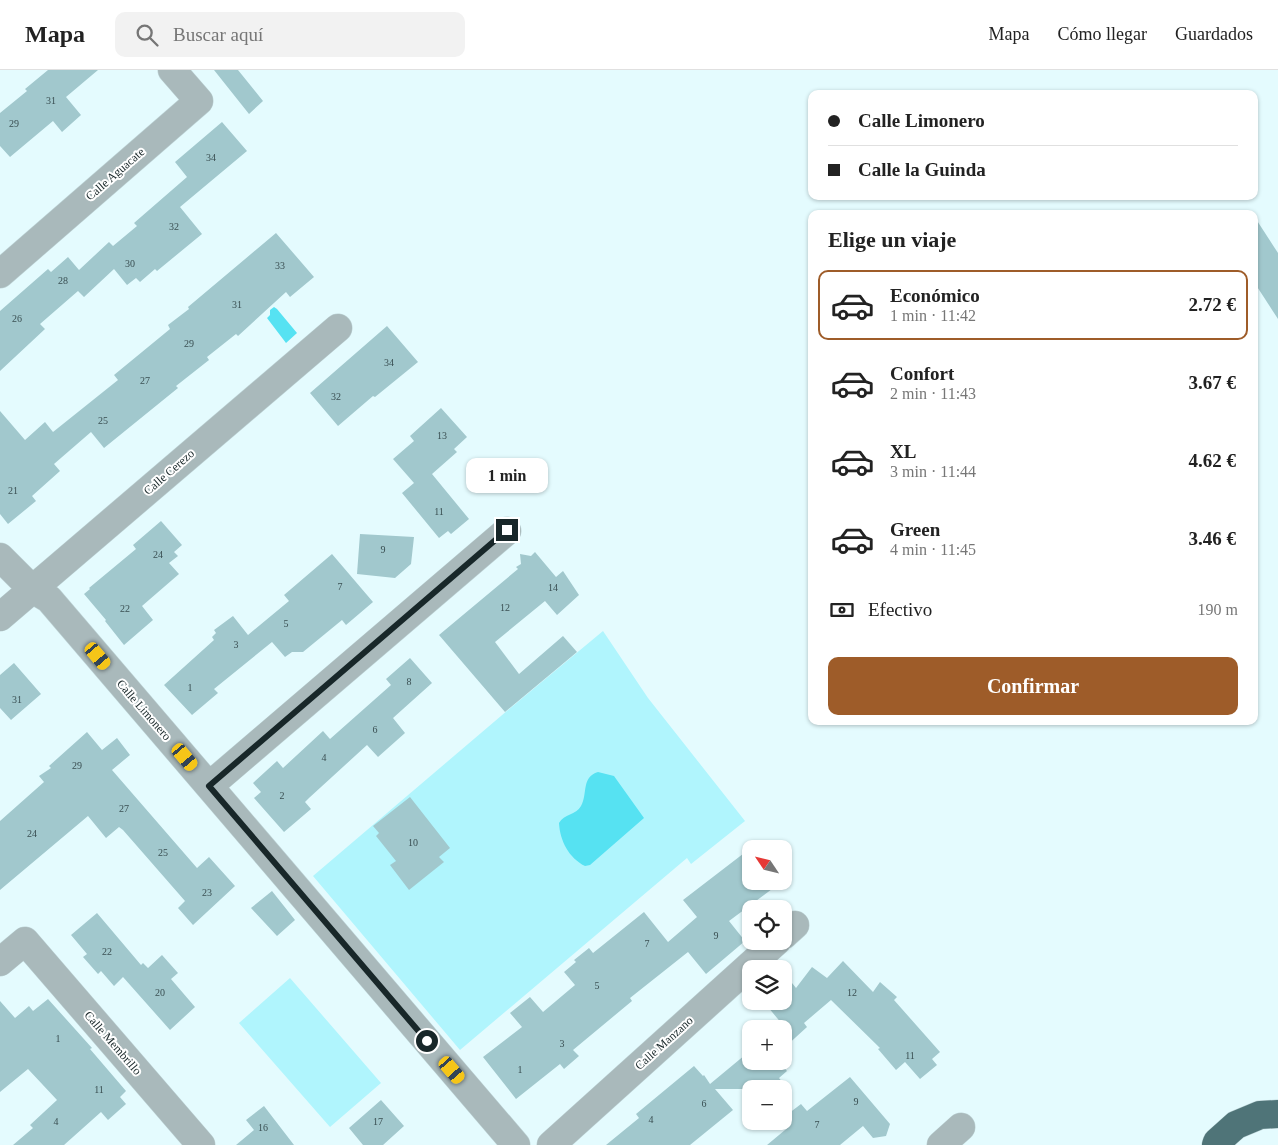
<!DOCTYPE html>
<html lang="es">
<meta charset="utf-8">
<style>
:root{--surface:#fff;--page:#f2f2f2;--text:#222;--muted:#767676;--line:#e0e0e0;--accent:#9e5c29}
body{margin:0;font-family:Georgia,serif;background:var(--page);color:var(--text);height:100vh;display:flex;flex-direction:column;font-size:19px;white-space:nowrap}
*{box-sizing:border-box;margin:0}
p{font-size:16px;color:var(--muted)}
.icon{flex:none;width:28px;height:28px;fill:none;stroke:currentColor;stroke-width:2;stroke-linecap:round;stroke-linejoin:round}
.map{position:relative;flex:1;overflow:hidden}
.details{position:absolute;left:808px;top:140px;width:450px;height:515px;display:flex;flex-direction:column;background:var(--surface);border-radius:10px;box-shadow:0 1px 4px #0004}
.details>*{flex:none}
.banner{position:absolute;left:808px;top:20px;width:450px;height:110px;border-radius:10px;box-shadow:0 1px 4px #0004;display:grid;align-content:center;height:110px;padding:0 20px;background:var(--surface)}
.needle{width:32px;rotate:305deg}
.buttons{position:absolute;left:742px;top:770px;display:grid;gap:10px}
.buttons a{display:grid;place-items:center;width:50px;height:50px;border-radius:10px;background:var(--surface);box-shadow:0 1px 4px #0004;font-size:25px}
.end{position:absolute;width:22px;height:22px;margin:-11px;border:6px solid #182729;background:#fff;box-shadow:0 0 0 2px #fff}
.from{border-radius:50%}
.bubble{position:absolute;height:35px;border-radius:10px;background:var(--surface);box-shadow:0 1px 4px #0004;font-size:16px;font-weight:800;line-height:35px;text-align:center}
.car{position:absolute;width:15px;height:30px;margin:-15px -8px;border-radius:6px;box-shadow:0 0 4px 1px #0007;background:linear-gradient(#f5c518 24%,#345 0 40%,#f5c518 0 76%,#345 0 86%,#f5c518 0)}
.banner b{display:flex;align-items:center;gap:18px;height:48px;font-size:19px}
.banner b+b{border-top:1px solid var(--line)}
.banner i{width:12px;height:12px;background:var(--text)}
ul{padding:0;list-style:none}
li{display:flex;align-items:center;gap:15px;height:70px;margin:0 10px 8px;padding:0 10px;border:2px solid transparent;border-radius:10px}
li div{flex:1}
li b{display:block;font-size:19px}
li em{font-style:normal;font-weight:800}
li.current{border-color:var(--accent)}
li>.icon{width:45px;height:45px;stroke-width:1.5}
h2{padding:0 20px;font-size:22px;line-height:60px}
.pay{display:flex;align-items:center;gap:12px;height:55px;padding:0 20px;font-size:19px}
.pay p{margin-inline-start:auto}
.primary-button{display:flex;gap:10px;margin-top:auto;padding:10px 20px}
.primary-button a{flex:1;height:58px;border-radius:10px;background:var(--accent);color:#fff;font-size:20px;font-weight:800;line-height:58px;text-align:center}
header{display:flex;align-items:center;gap:30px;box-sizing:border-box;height:70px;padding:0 25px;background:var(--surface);border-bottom:1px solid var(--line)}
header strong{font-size:24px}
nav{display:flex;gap:28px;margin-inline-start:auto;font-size:18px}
.search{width:350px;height:45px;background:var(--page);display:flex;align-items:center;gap:12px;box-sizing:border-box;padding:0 18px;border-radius:10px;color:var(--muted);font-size:19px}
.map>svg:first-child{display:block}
.green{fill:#b0f5fd}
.water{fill:#56e2f2}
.building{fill:#a1c8cd}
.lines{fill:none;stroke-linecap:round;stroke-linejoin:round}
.street-casing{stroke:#bfd5d8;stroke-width:29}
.highway-casing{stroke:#bfd5d8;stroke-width:29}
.street{stroke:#a9b9bb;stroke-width:28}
.highway{stroke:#4f7478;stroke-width:28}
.route{stroke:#182729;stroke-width:6}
.labels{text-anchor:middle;stroke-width:4;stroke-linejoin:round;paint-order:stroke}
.number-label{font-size:10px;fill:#3a4f52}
.street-label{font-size:12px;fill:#182729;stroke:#fff}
</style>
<header>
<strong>Mapa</strong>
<div class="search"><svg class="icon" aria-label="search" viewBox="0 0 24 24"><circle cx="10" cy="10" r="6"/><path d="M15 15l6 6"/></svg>Buscar aquí</div>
<nav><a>Mapa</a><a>Cómo llegar</a><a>Guardados</a></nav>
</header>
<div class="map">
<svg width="1278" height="1075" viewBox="0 0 1278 1075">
<rect width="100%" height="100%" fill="#e4fbfe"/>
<path class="green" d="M603 561 648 628 745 751 691 794 687 788 460 980 313 806 508 640Z
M290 908 381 1013 330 1057 239 953Z"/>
<path class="water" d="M274 237 277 239 297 263 286 273 267 248 270 245V240Z
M598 702 614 706 644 748 590 795 585 796C569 788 560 771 559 753 564 744 576 745 581 736 588 724 581 707 598 702Z"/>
<path class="building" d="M48 0H98L66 27 81 45 62 62 53 51 10 87 0 76V43L27 21 25 19Z
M214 0H238L263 31 249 44Z
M222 52 247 81 180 137 202 164 157 201 155 199 140 212 136 208 127 215 114 199 84 227 78 221 40 254 45 259 0 301V241L48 199 51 202 68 187 79 200 109 172 113 176 137 156 134 153 187 107 175 92Z
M1254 146 1278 183V249L1254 212Z
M276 163 314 207 290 227 286 222 238 266 236 264 207 287 209 290 176 316 178 318 104 378 91 362 54 394 60 401 32 426 36 431 8 454 0 444V341L25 370 45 352 53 362 118 310 114 305 170 259 168 255 189 239 188 237Z
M387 256 418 292 375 327 373 326 338 356 310 323Z
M441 338 467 367 454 379 457 382 432 404 469 449 451 464 448 461 439 468 402 423 414 413 393 389 414 371 410 366Z
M161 451 182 475 174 482 178 486 169 493 179 504 142 536 153 550 124 575 105 551 106 550 84 524 90 519 89 518 136 479 133 475Z
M360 464 414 467 411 494 395 508 357 504Z
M535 482 556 507 563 501 579 525 557 545 545 531 495 572 519 604 563 566 577 582 505 642 439 565 518 499 516 497 521 494 520 484 531 486Z
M332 484 373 532 346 555 342 550 303 582H292L285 587 272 572 214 619 218 623 192 645 164 615 214 570 212 567 216 563 214 560 233 546 248 565 289 531 284 525Z
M410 588 432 613 393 648 405 663 378 687 367 675 309 728 305 732 311 739 284 762 254 728 261 722 253 713 277 691 283 698 323 661 330 669 391 615 386 609Z
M14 593 41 624 11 650 0 638V605Z
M87 662 102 680 117 668 130 685 112 700 197 798 209 787 235 816 193 855 178 838 185 831 123 760 119 757 106 768 88 746 0 820V751L44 712 39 706 51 698 49 696Z
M410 727 450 778 439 787 444 792 409 820 390 795 396 791 376 766 379 763 373 756Z
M752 777 754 779H751V811H779L780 813 729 851 745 871 706 904 688 882 630 928 632 931 573 980 579 986 564 999 560 994 516 1029 483 987 522 957 510 943 530 927 543 942 575 915 564 902 576 892 574 890 589 878 593 883 644 842 668 872 697 847 683 830Z
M272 821 295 850 277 866 251 838Z
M97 843 141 895 143 893 148 898 162 885 178 903 171 909 195 937 170 960 123 907 114 916 101 901 98 904 83 887 87 884 71 865Z
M843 891 873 922 880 912 897 927 894 930 940 982 932 989 937 995 920 1009 905 992 896 1000 878 979 880 978 831 930 804 953 807 957 784 978V959H776L782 954 763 931H784V903L796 918 812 897 827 908Z
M48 929 92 978 90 979 126 1021 120 1027 126 1034 108 1050 101 1042 64 1075H13L33 1058 30 1055 57 1030 28 999 0 1022V931L15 948 29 936 33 941Z
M751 980V991H779L787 1001 779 1008 788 1019H715L733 1040 690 1075H606L639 1048 636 1044 694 996 703 1006 704 1005 710 1014Z
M850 1007 890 1054 886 1066 873 1068 863 1056 840 1075H767L791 1055 784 1047 801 1034 807 1041Z
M381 1030 404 1056 383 1075H363L349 1058Z
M264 1036 294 1075H236L254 1060 246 1050Z"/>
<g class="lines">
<g class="street-casing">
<path id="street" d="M0 204 199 31 172 0
M0 487 32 519 49 529 516 1075
M0 547 338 258
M209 716 507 461
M784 865 795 855
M0 892 25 871 201 1075
M551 1075 777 871
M941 1075 961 1057"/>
</g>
<g class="highway-casing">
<path id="highway" d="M1216 1075 1217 1072 1236 1055 1260 1045 1278 1044"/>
</g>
<use href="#street" class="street"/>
<use href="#highway" class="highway"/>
</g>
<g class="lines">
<path class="route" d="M427 971 209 716 507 460"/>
</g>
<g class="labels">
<g class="number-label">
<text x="51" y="34">31</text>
<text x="14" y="57">29</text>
<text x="211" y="91">34</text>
<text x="174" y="160">32</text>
<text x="130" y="197">30</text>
<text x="280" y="199">33</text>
<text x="63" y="214">28</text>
<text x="237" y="238">31</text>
<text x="17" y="252">26</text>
<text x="189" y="277">29</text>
<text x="389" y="296">34</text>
<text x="145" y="314">27</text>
<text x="336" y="330">32</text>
<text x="103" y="354">25</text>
<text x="442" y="369">13</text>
<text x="13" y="424">21</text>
<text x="439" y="445">11</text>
<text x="383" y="483">9</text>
<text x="158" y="488">24</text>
<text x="340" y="520">7</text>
<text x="553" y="521">14</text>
<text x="505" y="541">12</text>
<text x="125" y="542">22</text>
<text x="286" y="557">5</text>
<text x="236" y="578">3</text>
<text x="409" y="615">8</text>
<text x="190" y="621">1</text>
<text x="17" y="633">31</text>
<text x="375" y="663">6</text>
<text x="324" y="691">4</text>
<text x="77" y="699">29</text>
<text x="282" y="729">2</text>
<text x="124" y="742">27</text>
<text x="32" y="767">24</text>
<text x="413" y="776">10</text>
<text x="163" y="786">25</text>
<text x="207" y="826">23</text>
<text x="716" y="869">9</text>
<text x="647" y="877">7</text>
<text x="107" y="885">22</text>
<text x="597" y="919">5</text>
<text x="160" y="926">20</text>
<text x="852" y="926">12</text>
<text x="58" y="972">1</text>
<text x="562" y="977">3</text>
<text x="910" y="989">11</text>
<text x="520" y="1003">1</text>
<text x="99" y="1023">11</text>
<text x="856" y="1035">9</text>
<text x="704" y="1037">6</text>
<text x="651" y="1053">4</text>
<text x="56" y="1055">4</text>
<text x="378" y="1055">17</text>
<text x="817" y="1058">7</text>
<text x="263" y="1061">16</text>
</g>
<g class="street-label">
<text transform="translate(115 104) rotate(-41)" y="4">Calle Aguacate</text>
<text transform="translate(169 402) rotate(-41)" y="4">Calle Cerezo</text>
<text transform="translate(144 640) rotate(49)" y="4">Calle Limonero</text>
<text transform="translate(113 973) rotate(49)" y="4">Calle Membrillo</text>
<text transform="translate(664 973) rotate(-42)" y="4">Calle Manzano</text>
</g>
</g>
</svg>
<div class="buttons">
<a><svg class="needle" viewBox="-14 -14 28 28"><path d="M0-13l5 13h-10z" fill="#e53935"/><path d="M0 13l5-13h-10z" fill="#767676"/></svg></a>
<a><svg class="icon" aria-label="locate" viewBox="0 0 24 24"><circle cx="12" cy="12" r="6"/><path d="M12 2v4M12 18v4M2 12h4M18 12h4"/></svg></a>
<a><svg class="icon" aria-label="layers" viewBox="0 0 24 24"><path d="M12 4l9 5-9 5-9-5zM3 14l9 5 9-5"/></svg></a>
<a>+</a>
<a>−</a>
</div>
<i class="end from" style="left:427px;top:971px"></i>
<i class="end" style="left:507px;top:460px"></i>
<div class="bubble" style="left:466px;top:388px;width:82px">1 min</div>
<i class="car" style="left:98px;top:586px;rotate:140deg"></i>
<i class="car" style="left:185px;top:687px;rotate:140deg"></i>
<i class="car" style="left:452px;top:1000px;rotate:139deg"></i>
<div class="banner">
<b><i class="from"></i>Calle Limonero</b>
<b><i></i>Calle la Guinda</b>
</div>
<section class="details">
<h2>Elige un viaje</h2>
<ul>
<li class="current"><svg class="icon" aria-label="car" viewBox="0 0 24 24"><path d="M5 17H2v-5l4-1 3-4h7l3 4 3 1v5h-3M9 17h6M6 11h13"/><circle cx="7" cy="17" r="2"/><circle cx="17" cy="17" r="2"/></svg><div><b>Económico</b><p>1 min · 11:42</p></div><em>2.72 €</em></li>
<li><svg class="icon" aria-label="car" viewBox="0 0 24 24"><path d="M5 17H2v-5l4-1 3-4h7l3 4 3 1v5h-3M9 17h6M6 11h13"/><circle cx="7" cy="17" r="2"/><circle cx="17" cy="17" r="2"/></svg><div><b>Confort</b><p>2 min · 11:43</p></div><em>3.67 €</em></li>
<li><svg class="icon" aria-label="car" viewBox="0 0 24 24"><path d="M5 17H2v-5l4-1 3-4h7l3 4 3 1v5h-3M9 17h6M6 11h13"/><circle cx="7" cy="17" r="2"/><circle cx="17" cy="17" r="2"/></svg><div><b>XL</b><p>3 min · 11:44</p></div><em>4.62 €</em></li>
<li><svg class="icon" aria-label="car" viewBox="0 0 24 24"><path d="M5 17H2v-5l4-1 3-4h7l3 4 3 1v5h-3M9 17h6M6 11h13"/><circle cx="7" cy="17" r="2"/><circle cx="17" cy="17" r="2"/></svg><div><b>Green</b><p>4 min · 11:45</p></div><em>3.46 €</em></li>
</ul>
<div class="pay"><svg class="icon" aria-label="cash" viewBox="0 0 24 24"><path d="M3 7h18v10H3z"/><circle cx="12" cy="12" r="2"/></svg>Efectivo<p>190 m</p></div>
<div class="primary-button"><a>Confirmar</a></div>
</section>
</div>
